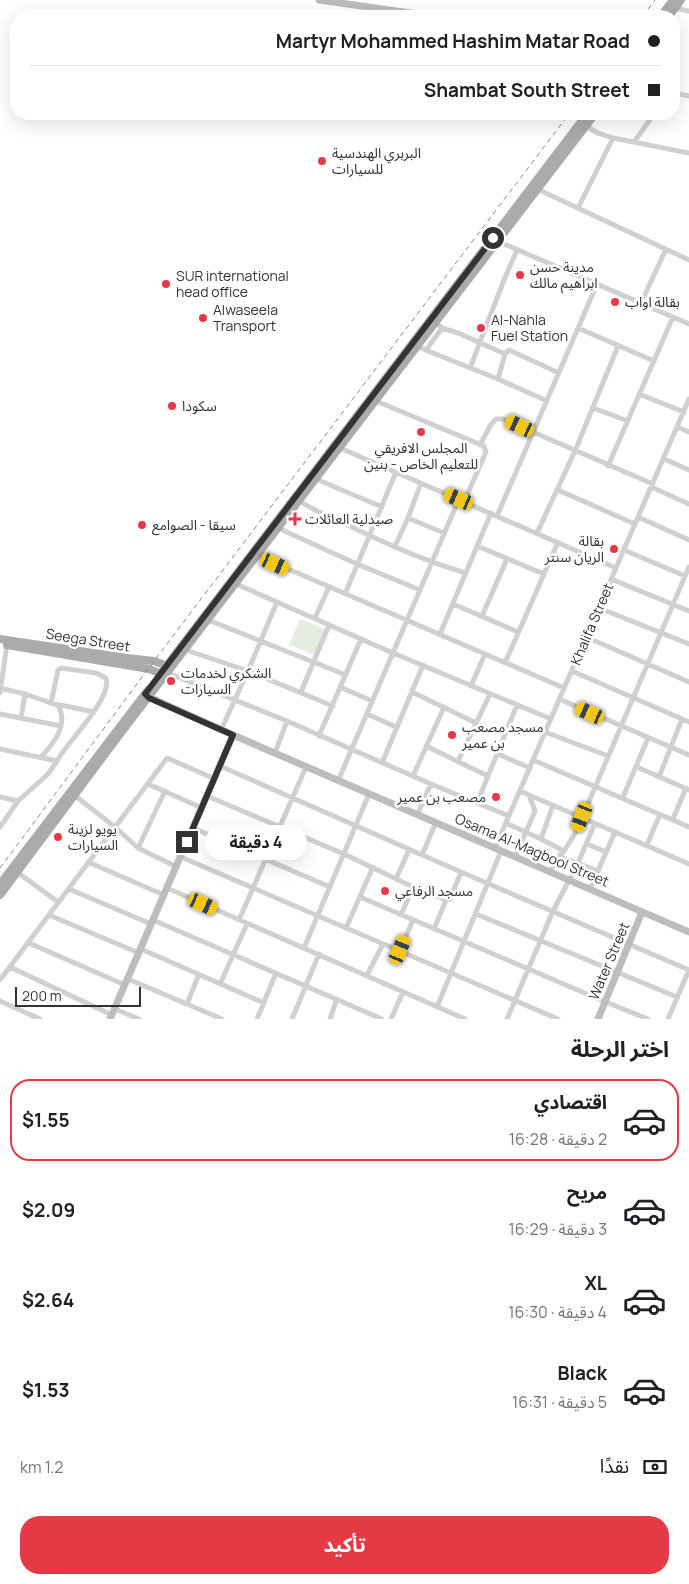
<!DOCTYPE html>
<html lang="ar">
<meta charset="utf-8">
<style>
:root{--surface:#fff;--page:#f2f2f2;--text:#202124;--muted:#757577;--line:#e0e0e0;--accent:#e63946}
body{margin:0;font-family:Manrope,"Noto Sans Arabic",sans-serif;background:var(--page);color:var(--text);direction:rtl;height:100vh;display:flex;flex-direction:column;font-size:19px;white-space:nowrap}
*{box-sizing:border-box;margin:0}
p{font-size:16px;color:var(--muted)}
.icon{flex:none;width:28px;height:28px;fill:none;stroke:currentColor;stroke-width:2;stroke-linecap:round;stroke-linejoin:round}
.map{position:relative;height:1019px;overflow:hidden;direction:ltr}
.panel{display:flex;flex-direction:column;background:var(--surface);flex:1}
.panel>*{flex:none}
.hud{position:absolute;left:10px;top:10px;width:670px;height:110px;border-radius:20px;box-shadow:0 5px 20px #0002;direction:rtl;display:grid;align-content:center;height:110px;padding:0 20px;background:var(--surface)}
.scale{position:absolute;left:15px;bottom:12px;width:126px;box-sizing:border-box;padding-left:5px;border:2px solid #333;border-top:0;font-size:14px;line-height:18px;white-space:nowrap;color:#333;-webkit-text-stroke:4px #fff;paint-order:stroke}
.end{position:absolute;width:22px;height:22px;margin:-11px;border:6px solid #333;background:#fff;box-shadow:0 0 0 2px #fff}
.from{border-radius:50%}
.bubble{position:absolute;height:35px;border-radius:18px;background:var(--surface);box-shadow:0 5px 20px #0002;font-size:16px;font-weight:700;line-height:35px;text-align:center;direction:rtl}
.car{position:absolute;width:15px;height:30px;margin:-15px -8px;border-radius:6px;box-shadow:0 0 4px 1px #0007;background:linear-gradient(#f5c518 24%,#345 0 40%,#f5c518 0 76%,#345 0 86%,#f5c518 0)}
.hud b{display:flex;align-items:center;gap:18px;height:48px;font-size:19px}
.hud b+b{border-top:1px solid var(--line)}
.hud i{width:12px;height:12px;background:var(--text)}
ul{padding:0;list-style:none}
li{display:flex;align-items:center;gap:15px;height:82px;margin:0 10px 8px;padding:0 10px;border:2px solid transparent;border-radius:20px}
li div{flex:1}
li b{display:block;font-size:19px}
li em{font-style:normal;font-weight:700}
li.active{border-color:var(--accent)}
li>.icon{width:45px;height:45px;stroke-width:1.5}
h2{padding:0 20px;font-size:22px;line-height:60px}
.pay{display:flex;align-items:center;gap:12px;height:55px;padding:0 20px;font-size:19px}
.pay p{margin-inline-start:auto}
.cta{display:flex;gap:10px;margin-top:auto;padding:10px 20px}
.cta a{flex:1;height:58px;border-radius:20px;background:var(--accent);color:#fff;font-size:20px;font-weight:700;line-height:58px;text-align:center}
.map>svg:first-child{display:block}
.green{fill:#e6ecdf}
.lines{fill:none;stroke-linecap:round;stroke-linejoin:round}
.street{stroke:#d0d0d0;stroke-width:5}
.secondary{stroke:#bdbdbd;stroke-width:7}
.primary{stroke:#ababab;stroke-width:8}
.rail{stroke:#888;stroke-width:1;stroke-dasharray:5 4;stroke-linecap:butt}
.route{stroke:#333;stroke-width:6}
.poi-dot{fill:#e63946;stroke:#fff;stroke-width:2}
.labels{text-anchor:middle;stroke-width:5;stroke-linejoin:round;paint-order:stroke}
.poi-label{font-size:14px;fill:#333;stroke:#fff;text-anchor:start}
.street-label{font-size:14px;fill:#333;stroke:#fff}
</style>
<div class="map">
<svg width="689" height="1019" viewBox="0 0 689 1019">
<rect width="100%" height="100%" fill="#fff"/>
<path class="green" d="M300 619 325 629 314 655 289 645Z"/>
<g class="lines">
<path class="street" d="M675 8 689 11
M674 93 689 96
M584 125 598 133 613 138 689 153
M634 142 654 114
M537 189 689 260
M578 208 613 138
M495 240 689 324
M641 303 666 249
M434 321 442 328 458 333 505 354
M578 328 654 361
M418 347 498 379 547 401
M426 350 442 328
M470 368 504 280 517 250
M498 379 505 354 509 350 559 373
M639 394 684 412
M376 401 484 446 486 452 464 502
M593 408 628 421
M677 427 689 432
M480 445 490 426 496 419H503L653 484
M340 448 616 568
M664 459 689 470
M608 466 673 317
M316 479 382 507
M651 487 689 504
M558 490 635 524
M300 501C314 511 332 518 348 525 386 544 425 561 466 573
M497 516 597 284
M638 517 689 540
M408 518 444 533
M278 528 357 564 420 590
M537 533 575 451 618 346
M395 546 408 518 421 483
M477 546 544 574
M624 550 685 576
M258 556 564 688
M611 579 689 611
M236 584 393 653 551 719
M345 594 396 472
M453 604 518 632
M599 608 689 644
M482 616 507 559
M315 618 329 587
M208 620 346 675
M440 634 491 513
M586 637 689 682
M186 650 248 671 333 706
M505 663 558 542
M572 671 689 722
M168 673 287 721 431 784 509 816
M471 686 485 654
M340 687 372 701
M0 688 25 694 51 703 94 712
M301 692 329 625
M412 692 476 723
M0 693 7 645
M559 699 689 755
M0 714 61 726
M367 714 396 727
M21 718 25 694
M221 730 248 671 277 602
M545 732 608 756
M319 736 361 639
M426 746 488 776
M0 749 57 761C67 742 113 698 106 678L96 673 61 668 58 670 51 703 58 705C69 725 54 743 41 757
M275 753 287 721
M498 754 530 768
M533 760 689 827
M458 761 490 694
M382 763 423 665
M220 766 461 872 689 970
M637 767 689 790
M413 776 444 707
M659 777 682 719
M338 781 459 499
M148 784 202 808
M520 791 689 864
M74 795 115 827 138 848 177 867
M207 796 344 854 413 887 446 900
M0 797 18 801
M623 797 648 738
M477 803 517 705
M417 815 431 784
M673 819 686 788
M506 823 541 839
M0 827 18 801 48 774 57 761
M193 828 330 887
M587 844 606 852
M647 845 660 814
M138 848 165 791
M495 848 689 399
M564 851 576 832 689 567
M422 855 436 822
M559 856 598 871
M181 857 558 1019
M515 857 535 811 529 795
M88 862 164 895
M17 872 58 902
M550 872 559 856 564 851 541 839 553 805
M396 879 409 850
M167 888 465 1019
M69 889 151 924
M590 889 615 832
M360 897 601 1000 648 1019
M476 914 677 997
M49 915 139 953
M401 915 413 887
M153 920 382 1019
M239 920 306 767
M346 928 373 867
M434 929 446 900 450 899 461 872
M29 943 125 985
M304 948 369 794
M141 949 264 1003
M400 950 413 920
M10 967 112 1015
M367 975 383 944
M128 979 222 1019
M0 980 167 758 215 779
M220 984 247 924
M0 1001 40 1019
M187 1004 199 974
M437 1007 501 851
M115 1009 139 1019
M257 1019 276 973
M292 1019 319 954
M330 1019 337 999
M391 1019 403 992
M507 1019 553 911 578 863 595 823
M668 1019 689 970"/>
<path class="secondary" d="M319 0 432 16
M145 694 149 697 233 735 689 932
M110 1019 233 735
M598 1019 642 912"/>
<path class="primary" d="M661 16 673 0
M669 16 681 0
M0 639 127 658 154 661 170 667
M7 645 149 669 164 675
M161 673 587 114
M0 884 148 690
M0 895 117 738 595 114"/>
<path class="rail" d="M643 16 655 0
M0 868 154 661 569 114"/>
</g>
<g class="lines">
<path class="route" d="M187 842 233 735 149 698 145 694 493 238"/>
</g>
<g class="poi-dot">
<circle cx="322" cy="161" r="5"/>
<circle cx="520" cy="275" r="5"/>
<circle cx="166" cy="284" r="5"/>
<circle cx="615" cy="302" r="5"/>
<circle cx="203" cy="318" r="5"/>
<circle cx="481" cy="328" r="5"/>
<circle cx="172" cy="406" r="5"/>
<circle cx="421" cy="432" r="5"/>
<path d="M292.5 511.5h5v5h5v5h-5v5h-5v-5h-5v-5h5z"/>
<circle cx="142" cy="525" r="5"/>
<circle cx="614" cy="549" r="5"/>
<circle cx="171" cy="681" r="5"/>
<circle cx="452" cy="735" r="5"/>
<circle cx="496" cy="797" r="5"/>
<circle cx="58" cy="837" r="5"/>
<circle cx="385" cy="891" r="5"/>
</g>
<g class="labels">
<g class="poi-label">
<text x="332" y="158">البربري الهندسية<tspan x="332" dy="16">للسيارات</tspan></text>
<text x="530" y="272">مدينة حسن<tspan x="530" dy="16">ابراهيم مالك</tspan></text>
<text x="176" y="281">SUR international<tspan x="176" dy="16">head office</tspan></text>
<text x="625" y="307">بقالة اواب</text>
<text x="213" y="315">Alwaseela<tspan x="213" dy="16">Transport</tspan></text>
<text x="491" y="325">Al-Nahla<tspan x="491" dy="16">Fuel Station</tspan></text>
<text x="182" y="411">سكودا</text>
<text x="421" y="453" text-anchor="middle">المجلس الافريقي<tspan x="421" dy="16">للتعليم الخاص - بنين</tspan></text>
<text x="305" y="524">صيدلية العائلات</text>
<text x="152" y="530">سيقا - الصوامع</text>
<text x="604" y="546" text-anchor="end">بقالة<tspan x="604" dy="16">الريان سنتر</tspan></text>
<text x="181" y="678">الشكري لخدمات<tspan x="181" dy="16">السيارات</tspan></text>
<text x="462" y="732">مسجد مصعب<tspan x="462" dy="16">بن عمير</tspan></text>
<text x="486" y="802" text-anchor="end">مصعب بن عمير</text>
<text x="68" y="834">يويو لزينة<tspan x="68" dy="16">السيارات</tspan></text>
<text x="395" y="896">مسجد الرفاعي</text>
</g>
<g class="street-label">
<text transform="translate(592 624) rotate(-67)" y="5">Khalifa Street</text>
<text transform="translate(88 640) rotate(9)" y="5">Seega Street</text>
<text transform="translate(532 850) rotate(23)" y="5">Osama Al-Magbool Street</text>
<text transform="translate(609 961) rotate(-67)" y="5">Water Street</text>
</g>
</g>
</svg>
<div class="scale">200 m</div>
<i class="end from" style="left:493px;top:238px"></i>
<i class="end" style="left:187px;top:842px"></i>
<div class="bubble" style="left:205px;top:825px;width:102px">4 دقيقة</div>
<i class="car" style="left:520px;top:426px;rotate:295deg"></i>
<i class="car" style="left:459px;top:499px;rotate:293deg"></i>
<i class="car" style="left:275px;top:564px;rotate:114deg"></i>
<i class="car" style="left:590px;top:713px;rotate:294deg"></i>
<i class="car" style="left:582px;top:817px;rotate:201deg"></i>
<i class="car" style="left:203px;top:904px;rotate:114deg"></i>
<i class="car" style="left:400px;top:950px;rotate:23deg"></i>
<div class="hud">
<b><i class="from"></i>Martyr Mohammed Hashim Matar Road</b>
<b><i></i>Shambat South Street</b>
</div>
</div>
<section class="panel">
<h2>اختر الرحلة</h2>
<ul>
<li class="active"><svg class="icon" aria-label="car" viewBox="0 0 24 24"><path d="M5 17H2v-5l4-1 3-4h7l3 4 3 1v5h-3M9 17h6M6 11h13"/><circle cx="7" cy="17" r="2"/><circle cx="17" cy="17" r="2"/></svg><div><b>اقتصادي</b><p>2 دقيقة · 16:28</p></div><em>$1.55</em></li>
<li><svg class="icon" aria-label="car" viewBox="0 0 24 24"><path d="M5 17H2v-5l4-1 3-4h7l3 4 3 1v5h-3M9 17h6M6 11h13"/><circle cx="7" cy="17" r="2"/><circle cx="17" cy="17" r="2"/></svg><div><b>مريح</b><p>3 دقيقة · 16:29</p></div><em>$2.09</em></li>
<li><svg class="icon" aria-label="car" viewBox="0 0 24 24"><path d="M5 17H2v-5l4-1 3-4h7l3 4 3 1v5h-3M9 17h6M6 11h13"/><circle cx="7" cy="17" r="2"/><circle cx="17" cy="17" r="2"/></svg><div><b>XL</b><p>4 دقيقة · 16:30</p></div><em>$2.64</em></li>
<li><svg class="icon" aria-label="car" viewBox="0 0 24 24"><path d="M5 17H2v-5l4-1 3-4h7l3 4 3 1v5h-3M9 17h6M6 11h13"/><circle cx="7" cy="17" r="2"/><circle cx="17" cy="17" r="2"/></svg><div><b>Black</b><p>5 دقيقة · 16:31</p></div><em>$1.53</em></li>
</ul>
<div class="pay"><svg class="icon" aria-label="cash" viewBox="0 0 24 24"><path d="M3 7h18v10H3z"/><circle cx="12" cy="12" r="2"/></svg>نقدًا<p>1.2 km</p></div>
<div class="cta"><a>تأكيد</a></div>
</section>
